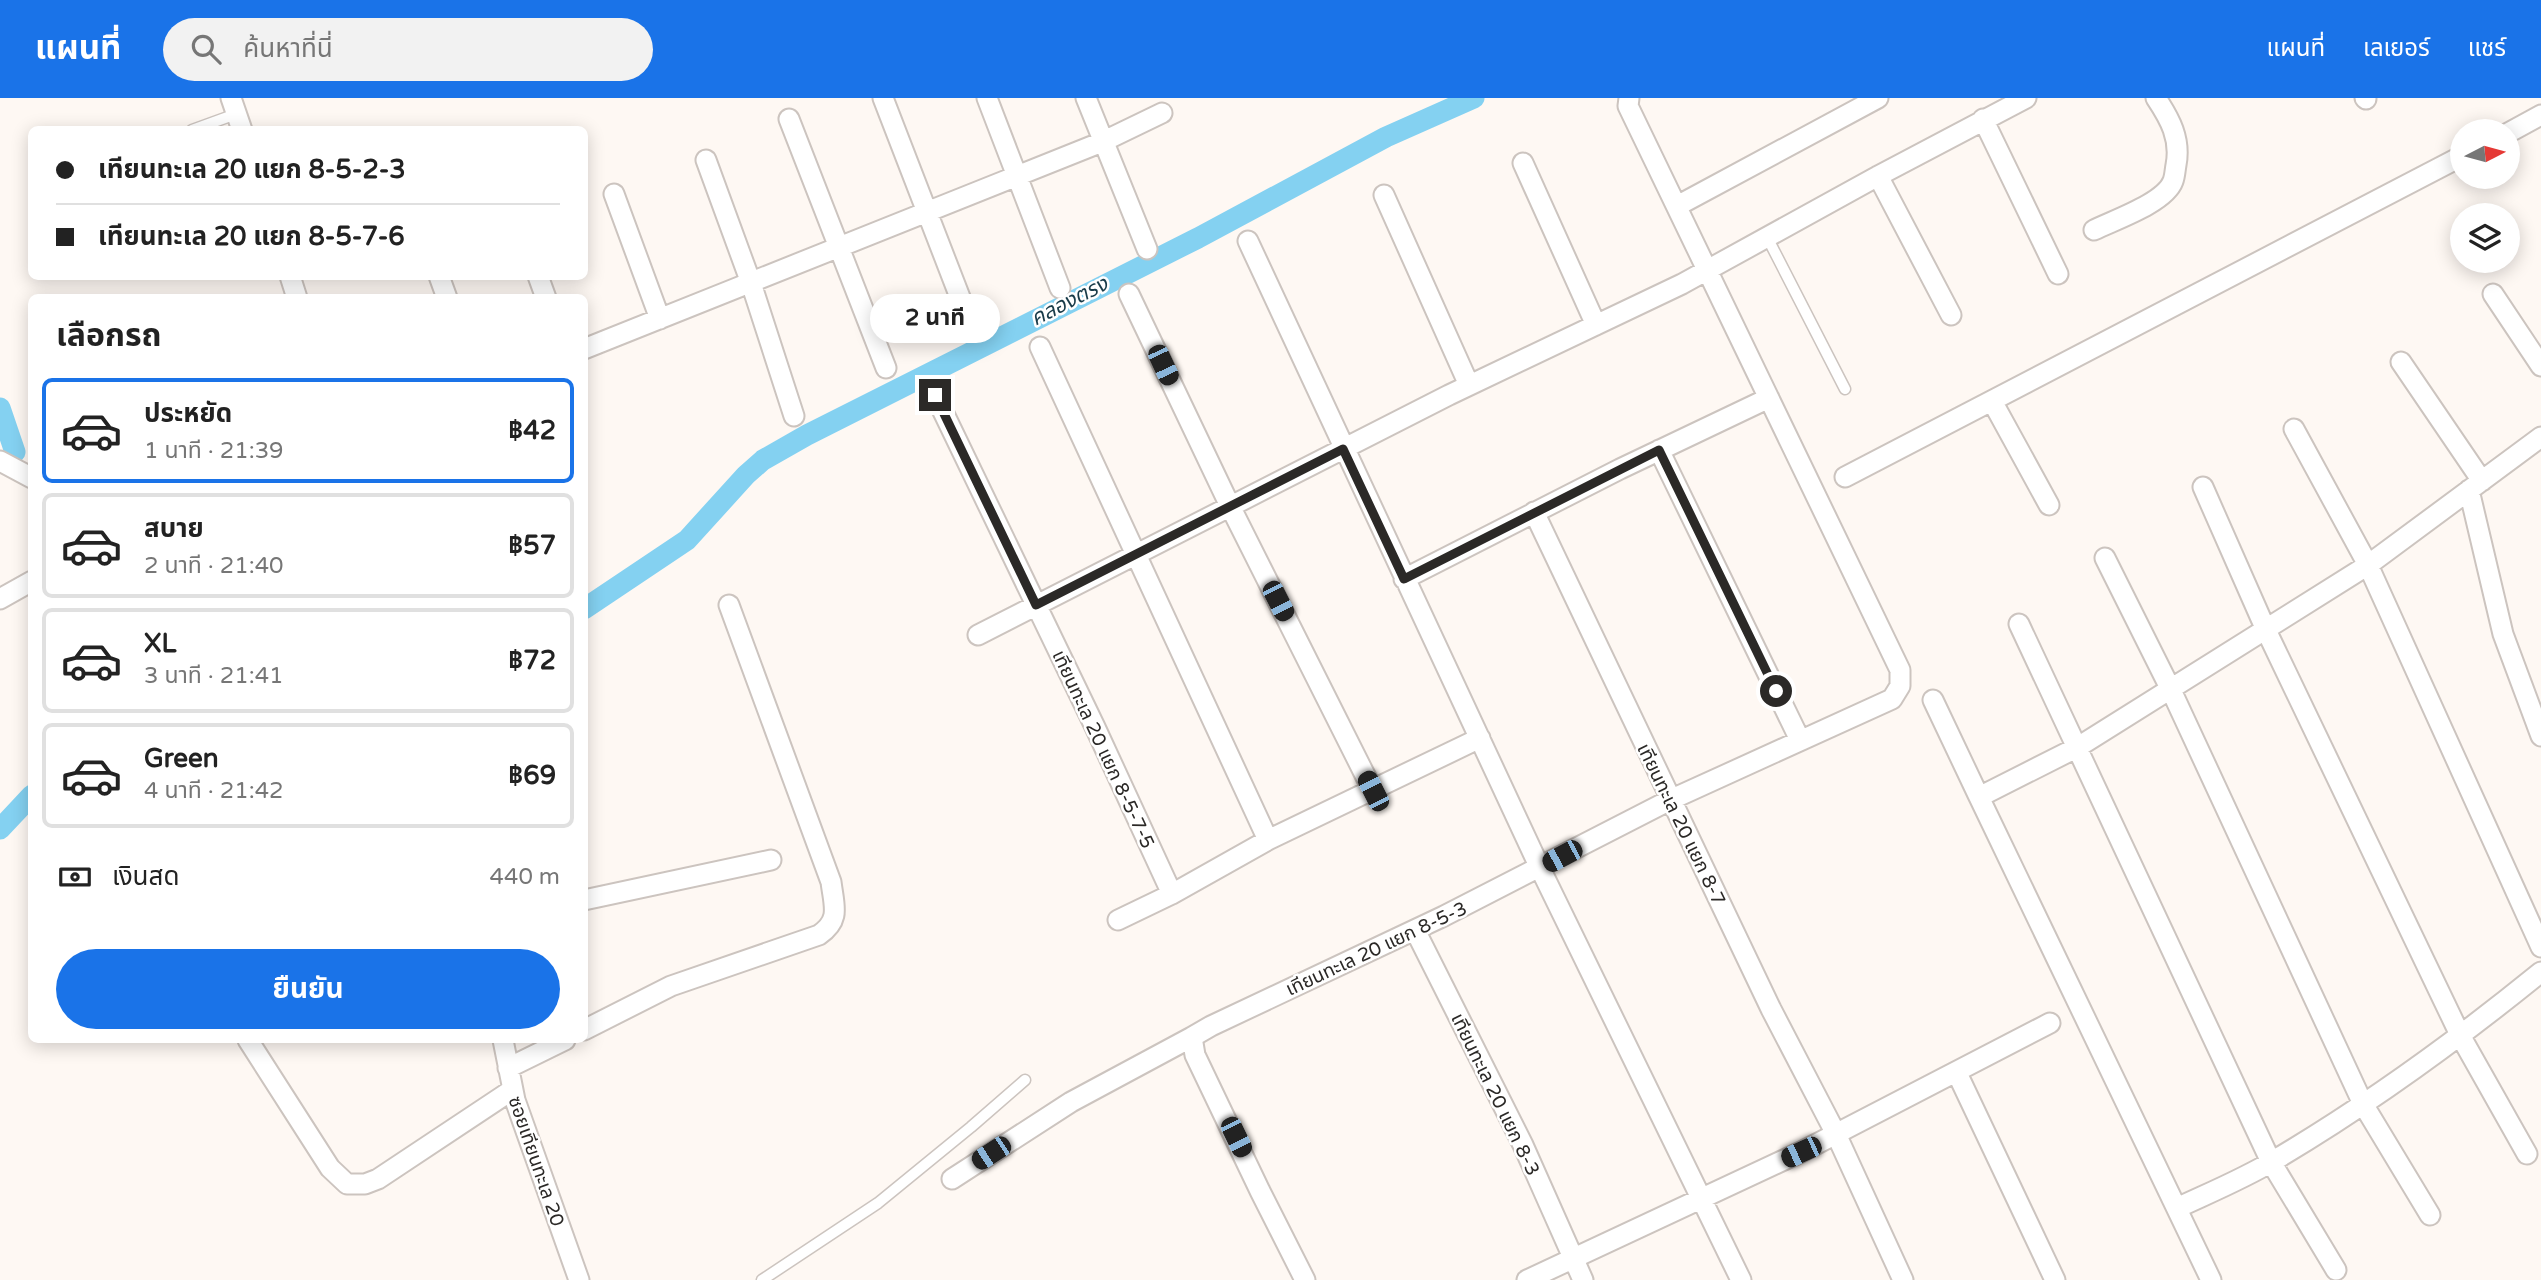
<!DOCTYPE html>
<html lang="th">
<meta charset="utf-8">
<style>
:root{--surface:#fff;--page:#f2f2f2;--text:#222;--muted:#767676;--line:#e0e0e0;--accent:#1a73e8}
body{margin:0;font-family:"Varela Round","Noto Sans Thai",sans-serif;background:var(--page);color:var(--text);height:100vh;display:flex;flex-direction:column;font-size:26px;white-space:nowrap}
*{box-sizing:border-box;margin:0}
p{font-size:23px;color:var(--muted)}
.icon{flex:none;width:38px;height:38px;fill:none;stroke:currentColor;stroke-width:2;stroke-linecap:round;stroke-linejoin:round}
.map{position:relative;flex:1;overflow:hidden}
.panel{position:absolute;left:28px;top:196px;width:560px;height:749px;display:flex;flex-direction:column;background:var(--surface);border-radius:10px;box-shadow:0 4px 18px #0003}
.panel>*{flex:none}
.hud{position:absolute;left:28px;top:28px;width:560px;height:154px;border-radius:10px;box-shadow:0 4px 18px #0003;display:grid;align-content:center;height:154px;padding:0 28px;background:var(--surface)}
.needle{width:46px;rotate:84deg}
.tools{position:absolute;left:2450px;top:21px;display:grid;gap:14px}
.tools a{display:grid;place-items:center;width:70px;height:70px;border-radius:50%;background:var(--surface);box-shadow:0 4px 18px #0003;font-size:35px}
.end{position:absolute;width:32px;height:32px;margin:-16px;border:9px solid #2b2927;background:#fff;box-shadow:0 0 0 4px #fff}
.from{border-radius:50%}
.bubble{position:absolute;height:49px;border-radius:24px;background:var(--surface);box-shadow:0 4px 18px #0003;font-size:23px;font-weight:700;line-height:49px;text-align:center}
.car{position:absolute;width:21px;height:42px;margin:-21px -10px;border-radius:9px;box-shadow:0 0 5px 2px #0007;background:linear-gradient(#222 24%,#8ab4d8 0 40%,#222 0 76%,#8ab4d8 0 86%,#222 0)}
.hud b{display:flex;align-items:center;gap:24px;height:66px;font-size:26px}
.hud b+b{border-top:2px solid var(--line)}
.hud i{width:18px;height:18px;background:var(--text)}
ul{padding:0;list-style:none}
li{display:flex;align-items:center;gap:21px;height:105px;margin:0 14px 10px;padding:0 14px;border:4px solid var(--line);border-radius:10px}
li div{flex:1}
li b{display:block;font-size:26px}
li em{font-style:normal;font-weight:700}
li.on{border-color:var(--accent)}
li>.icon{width:63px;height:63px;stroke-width:1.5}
h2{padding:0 28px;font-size:32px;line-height:84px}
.pay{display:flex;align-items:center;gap:18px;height:77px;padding:0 28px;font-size:26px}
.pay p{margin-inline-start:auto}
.primary-button{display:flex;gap:14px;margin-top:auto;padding:14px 28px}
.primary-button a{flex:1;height:80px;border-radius:42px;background:var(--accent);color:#fff;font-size:28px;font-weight:700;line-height:80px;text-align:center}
header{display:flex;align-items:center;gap:42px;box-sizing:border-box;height:98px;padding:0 35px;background:var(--accent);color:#fff}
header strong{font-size:33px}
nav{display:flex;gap:38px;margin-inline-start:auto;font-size:24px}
.search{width:490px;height:63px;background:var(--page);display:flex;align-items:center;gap:18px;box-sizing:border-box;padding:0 24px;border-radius:38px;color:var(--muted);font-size:26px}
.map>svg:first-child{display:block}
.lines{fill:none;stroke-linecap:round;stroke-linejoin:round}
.canal{stroke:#84d1f1;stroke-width:21}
.lane-casing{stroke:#ccc4bf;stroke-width:13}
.street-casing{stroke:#ccc4bf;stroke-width:23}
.lane{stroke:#fff;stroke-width:10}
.street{stroke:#fff;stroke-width:19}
.route{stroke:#2b2927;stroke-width:9}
.labels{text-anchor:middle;stroke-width:5;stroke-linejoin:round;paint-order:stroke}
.street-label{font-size:19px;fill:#2b2927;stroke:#fff}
.water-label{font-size:21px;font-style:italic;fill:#183b49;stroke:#fff}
</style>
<header>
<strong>แผนที่</strong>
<div class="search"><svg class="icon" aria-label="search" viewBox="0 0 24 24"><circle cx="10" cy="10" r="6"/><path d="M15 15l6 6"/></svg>ค้นหาที่นี่</div>
<nav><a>แผนที่</a><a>เลเยอร์</a><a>แชร์</a></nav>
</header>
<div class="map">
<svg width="2541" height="1182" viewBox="0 0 2541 1182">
<rect width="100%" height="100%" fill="#fef8f3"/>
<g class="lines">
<path class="canal" d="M0 310 15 354
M584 511 687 442 746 377 763 362 807 337 1198 140 1386 39 1474 0
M0 731 32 697"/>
<g class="lane-casing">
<path id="lane" d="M192 32 236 16
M1767 139 1845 291
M762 1182 878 1105 971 1029 1025 982"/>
</g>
<g class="street-casing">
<path id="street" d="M231 0 242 32
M883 0 973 233
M987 0 1060 190
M1086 0 1147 151
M2365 0 2366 1
M789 21 886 270
M1983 21 2058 176
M2508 35 2541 17
M706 62 751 185 794 318
M1523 65 1596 227
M1878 78 1951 217
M614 96 660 221
M1384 97 1469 287
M1677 108 1878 0
M2094 132C2114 122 2165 105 2173 83 2175 78 2175 72 2176 67 2181 41 2170 21 2156 0
M1248 143 1540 770 1741 1182
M290 178 297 200
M439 178 447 200
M538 178 546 200
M1129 196 1230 408 1373 693
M2493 196 2541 268
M1040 249 1268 742
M584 251 1102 44 1162 15
M2401 264 2482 383
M935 297 1095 629 1172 796
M1992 303 2049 407
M2294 331 2368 467 2541 849
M1659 352 1800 642
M0 363 32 380
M1845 379 2462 58
M2203 389 2266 532 2461 939 2527 1056
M2469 392 2503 536 2541 638
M1534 414 1771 911 1836 1036 1903 1182
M2105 460 2171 592 2363 1006 2430 1117
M1404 481 1620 371 1769 300
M0 501 32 483
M2019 526 2271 1064 2336 1172
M978 537 1449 297 1682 186 1878 78 2026 0
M1933 602 1979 699
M584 802 771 762
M1118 822 1172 796 1268 742 1480 640
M1415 832 1523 1047 1583 1182
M584 932 671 888 819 837C841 822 834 808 831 784L729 507
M248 942 330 1070 347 1086H365L378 1081 512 992
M503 942 515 1002 579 1182
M508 970 565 942
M1957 975 2055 1182
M952 1081 1071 1004 1192 939
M2177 1110C2209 1095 2243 1081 2273 1063 2368 1007 2456 943 2541 874
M1305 1182 1260 1093 1195 957 1192 939 1211 928 1444 818 1670 702 1892 601 1900 588V572L1628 8 1629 0
M1527 1182 1801 1054 2050 925
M2211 1182 1979 699 2078 649 2368 467 2541 339"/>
</g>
<use href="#lane" class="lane"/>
<use href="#street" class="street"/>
</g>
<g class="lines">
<path class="route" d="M935 297 1036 507 1343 351 1404 481 1659 352 1776 593"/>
</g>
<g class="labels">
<g class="street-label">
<text transform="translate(1104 651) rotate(65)" y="7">เทียนทะเล 20 แยก 8-5-7-5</text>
<text transform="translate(1682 726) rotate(64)" y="7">เทียนทะเล 20 แยก 8-7</text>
<text transform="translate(1376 850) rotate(-25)" y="7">เทียนทะเล 20 แยก 8-5-3</text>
<text transform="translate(1496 996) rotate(64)" y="7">เทียนทะเล 20 แยก 8-3</text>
<text transform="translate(537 1063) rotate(71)" y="7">ซอยเทียนทะเล 20</text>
</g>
<g class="water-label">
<text transform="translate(1069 203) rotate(-27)" y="7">คลองตรง</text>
</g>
</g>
</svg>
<div class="tools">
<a><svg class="needle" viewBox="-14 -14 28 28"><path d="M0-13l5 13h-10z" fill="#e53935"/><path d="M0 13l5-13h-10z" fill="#767676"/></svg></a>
<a><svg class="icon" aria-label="layers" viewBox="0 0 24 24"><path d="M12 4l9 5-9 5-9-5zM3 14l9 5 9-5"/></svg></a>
</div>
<i class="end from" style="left:1776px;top:593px"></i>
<i class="end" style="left:935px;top:297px"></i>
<div class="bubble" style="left:870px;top:196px;width:130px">2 นาที</div>
<i class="car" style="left:1163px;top:267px;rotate:155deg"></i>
<i class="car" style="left:1278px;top:503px;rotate:153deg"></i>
<i class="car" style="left:1373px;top:693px;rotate:333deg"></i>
<i class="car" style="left:1562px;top:758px;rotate:242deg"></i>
<i class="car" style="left:1236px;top:1039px;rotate:154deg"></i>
<i class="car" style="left:1801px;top:1054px;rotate:245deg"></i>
<i class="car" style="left:991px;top:1055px;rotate:237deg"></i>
<div class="hud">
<b><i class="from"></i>เทียนทะเล 20 แยก 8-5-2-3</b>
<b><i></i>เทียนทะเล 20 แยก 8-5-7-6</b>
</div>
<section class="panel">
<h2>เลือกรถ</h2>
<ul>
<li class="on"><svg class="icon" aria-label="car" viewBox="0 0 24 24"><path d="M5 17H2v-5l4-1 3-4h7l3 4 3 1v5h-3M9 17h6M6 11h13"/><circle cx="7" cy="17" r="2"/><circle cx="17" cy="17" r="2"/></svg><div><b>ประหยัด</b><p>1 นาที · 21:39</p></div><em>฿42</em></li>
<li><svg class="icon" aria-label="car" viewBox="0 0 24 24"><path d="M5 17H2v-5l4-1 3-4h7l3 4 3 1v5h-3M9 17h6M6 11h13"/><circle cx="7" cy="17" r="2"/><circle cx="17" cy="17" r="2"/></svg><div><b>สบาย</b><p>2 นาที · 21:40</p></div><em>฿57</em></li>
<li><svg class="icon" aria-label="car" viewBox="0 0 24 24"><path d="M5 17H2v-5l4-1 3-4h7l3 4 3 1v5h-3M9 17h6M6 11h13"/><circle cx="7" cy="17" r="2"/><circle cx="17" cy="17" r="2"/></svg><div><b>XL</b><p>3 นาที · 21:41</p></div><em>฿72</em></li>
<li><svg class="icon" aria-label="car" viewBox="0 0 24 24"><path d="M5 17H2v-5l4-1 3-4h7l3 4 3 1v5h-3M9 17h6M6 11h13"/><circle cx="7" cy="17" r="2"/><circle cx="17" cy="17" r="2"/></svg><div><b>Green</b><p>4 นาที · 21:42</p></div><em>฿69</em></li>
</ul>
<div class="pay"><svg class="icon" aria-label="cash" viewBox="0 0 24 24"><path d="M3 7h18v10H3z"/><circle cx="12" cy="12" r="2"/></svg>เงินสด<p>440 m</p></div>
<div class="primary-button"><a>ยืนยัน</a></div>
</section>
</div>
